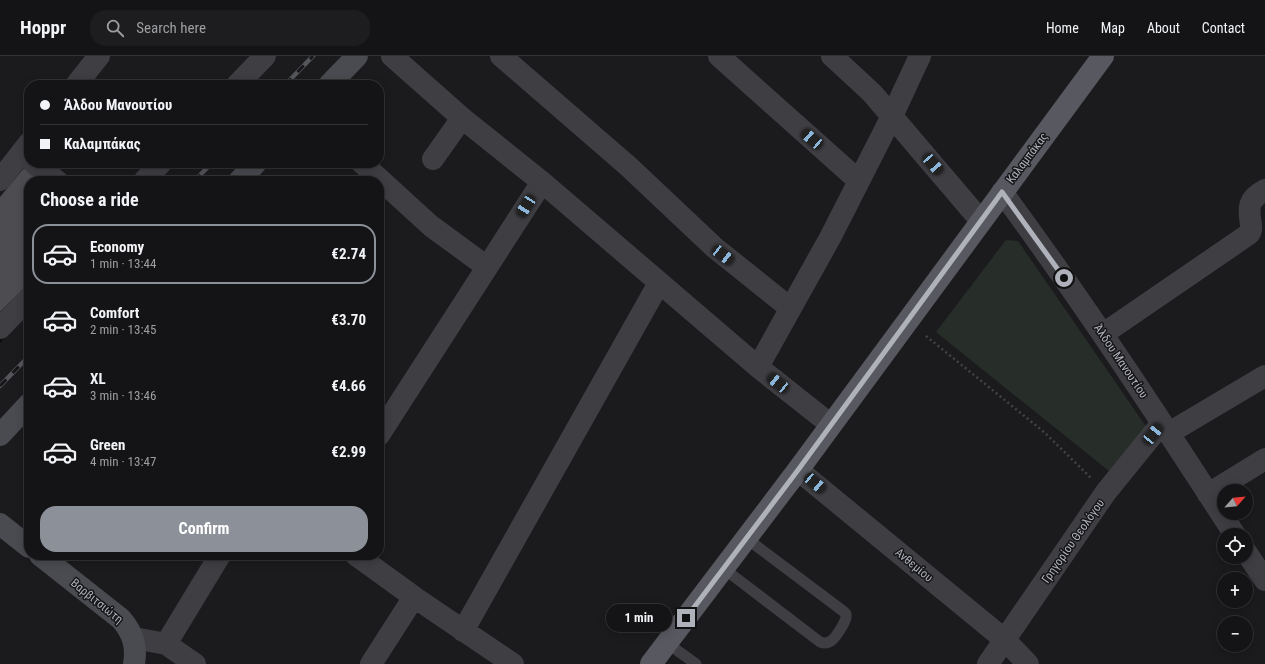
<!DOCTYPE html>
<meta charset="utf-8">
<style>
:root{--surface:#141416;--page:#1d1d1f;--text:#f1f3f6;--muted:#9d9ea1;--line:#333335;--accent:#8c9099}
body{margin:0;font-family:"Roboto Condensed",sans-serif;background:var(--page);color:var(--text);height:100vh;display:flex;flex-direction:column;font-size:15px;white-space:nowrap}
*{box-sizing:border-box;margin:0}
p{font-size:13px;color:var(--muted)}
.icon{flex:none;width:22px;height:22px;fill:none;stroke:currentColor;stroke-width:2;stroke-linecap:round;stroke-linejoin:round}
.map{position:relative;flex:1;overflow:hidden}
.panel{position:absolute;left:24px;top:120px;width:360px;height:384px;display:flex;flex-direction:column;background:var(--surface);border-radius:16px;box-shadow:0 2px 10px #0003,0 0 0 1px var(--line)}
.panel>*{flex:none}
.guide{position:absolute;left:24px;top:24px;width:360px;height:88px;border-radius:16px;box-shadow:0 2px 10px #0003,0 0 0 1px var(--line);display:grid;align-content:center;height:88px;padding:0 16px;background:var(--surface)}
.needle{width:26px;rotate:63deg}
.controls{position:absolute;left:1217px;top:428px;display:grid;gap:8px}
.controls a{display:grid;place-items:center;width:36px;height:36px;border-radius:50%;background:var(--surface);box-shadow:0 2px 10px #0003,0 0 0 1px var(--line);font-size:20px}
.end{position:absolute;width:18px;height:18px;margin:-9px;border:5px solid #afb1bb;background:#111;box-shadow:0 0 0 2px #111}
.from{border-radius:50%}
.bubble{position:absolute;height:28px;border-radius:14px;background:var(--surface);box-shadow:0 2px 10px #0003,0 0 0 1px var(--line);font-size:13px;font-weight:700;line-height:28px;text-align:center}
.car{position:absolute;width:12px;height:24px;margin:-12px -6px;border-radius:5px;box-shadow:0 0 3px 1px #0007;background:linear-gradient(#222 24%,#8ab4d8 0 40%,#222 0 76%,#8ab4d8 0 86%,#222 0)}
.guide b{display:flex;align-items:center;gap:14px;height:38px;font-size:15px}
.guide b+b{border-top:1px solid var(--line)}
.guide i{width:10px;height:10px;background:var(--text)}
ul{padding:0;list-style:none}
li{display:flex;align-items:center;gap:12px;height:60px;margin:0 8px 6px;padding:0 8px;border:2px solid transparent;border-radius:16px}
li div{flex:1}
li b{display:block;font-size:15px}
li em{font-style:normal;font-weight:700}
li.active{border-color:var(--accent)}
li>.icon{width:36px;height:36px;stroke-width:1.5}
h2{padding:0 16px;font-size:18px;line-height:48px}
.primary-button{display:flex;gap:8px;margin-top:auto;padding:8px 16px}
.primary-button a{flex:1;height:46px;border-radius:16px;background:var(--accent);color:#fff;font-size:16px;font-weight:700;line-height:46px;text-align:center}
header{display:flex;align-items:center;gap:24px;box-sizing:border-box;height:56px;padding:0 20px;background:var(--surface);border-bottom:1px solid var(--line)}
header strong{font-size:19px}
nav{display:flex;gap:22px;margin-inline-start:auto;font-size:14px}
.search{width:280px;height:36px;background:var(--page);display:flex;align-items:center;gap:10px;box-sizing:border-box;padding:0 14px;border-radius:16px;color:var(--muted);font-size:15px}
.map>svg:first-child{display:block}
.green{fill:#272e29}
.shadow{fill:#0007}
.building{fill:#4d4d51}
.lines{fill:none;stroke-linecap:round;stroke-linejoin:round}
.path{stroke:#424348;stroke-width:2.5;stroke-dasharray:2 3;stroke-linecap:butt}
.lane{stroke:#3e3e43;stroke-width:11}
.street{stroke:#3e3e43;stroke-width:22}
.secondary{stroke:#4a4b51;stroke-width:22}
.primary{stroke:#585960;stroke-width:22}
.rail-casing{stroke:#55565c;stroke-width:4.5}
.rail{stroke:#161618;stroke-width:3;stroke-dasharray:9;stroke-linecap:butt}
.route{stroke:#afb1bb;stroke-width:5}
.labels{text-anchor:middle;stroke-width:3;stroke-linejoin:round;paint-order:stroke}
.street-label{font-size:12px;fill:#afb1bb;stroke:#161618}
</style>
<header>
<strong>Hoppr</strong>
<div class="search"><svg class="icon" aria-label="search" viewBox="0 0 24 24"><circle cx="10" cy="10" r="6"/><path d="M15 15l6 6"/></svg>Search here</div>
<nav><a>Home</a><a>Map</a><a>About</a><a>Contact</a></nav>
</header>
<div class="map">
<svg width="1265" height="608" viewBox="0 0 1265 608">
<rect width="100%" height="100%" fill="#1b1b1d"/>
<path class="green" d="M1006 184 1018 185 1147 372 1109 415 936 276Z"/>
<path class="shadow" d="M24 113 39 125H29V258L0 287V142Z"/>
<path class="building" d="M24 112 41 125H29V227L0 256V141Z"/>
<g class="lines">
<path class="path" d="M926 280 1044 376 1091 422"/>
<path class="lane" d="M723 512 820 586C823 587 826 588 829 586 835 584 844 568 846 562V558L843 555 746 482
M667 587 696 608"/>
<path class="street" d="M392 0 462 62 542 126 758 311 830 368
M501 0 628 110 715 192 790 252
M719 0 859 125
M832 0 872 37 981 165
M76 29 99 0
M237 29 265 0
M433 103 462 62
M34 107 57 125
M362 107 431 170 487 211
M0 124 29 87
M144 125 161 107
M1002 136C1084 247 1160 363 1235 479
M0 272 29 242
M1103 278 1249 178C1252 174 1251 173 1251 169 1248 151 1248 143 1265 134
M758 311 831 180 892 60 920 0
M1169 377 1265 320
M379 379 542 126
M798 414 1005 584 1028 608
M1208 438 1265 403
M1246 496 1265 524
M356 499 414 541 513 608
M463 575 659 227
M134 582 166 588 195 608
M166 588 220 499
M371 608 414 541
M988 608 1106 436 1162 367"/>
<path class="secondary" d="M329 29 357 0
M239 125 256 107
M0 379 29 348
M0 468 29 491
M40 499 121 563C133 577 137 590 134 608"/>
<path class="primary" d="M651 608 798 414 1103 0"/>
<g class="rail-casing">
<path id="rail" d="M285 29 313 0
M194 125 212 107
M0 330 29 300"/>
</g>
<use href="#rail" class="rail"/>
</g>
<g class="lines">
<path class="route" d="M686 562 798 414 1002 136 1064 222"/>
</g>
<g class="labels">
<g class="street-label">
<text transform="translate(1027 102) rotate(-53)" y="4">Καλαμπάκας</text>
<text transform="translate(1121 305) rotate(56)" y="4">Άλδου Μανουτίου</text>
<text transform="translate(1073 485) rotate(-55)" y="4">Γρηγορίου Θεολόγου</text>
<text transform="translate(914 509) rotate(40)" y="4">Ανθεμίου</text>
<text transform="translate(97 545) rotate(39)" y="4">Βαρβιτσιώτη</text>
</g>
</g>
</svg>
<div class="controls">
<a><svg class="needle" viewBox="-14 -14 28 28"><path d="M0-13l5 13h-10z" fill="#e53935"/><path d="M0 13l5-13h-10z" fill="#9d9ea1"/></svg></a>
<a><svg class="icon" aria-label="locate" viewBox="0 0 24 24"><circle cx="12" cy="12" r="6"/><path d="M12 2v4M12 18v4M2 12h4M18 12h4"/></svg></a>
<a>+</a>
<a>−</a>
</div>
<i class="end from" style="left:1064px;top:222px"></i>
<i class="end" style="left:686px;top:562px"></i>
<div class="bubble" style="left:606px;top:548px;width:66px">1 min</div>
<i class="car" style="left:812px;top:83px;rotate:311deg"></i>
<i class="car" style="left:933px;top:108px;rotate:139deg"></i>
<i class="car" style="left:526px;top:150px;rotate:213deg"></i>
<i class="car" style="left:723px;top:199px;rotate:128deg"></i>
<i class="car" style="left:778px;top:327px;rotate:309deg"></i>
<i class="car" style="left:1153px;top:378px;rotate:39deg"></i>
<i class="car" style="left:815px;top:427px;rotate:130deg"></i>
<div class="guide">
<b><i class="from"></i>Άλδου Μανουτίου</b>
<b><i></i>Καλαμπάκας</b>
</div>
<section class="panel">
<h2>Choose a ride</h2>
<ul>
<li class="active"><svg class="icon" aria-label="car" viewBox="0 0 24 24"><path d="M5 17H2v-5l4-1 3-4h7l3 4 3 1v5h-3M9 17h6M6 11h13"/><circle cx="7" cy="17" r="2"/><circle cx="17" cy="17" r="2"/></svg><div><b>Economy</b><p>1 min · 13:44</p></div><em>€2.74</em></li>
<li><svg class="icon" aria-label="car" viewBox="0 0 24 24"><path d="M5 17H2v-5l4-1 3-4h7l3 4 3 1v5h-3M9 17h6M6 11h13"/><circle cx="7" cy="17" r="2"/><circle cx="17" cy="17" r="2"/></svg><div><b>Comfort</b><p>2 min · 13:45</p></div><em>€3.70</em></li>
<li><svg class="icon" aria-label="car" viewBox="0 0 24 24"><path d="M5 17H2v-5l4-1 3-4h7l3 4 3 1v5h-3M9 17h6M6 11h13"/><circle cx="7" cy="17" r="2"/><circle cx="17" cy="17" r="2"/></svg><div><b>XL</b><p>3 min · 13:46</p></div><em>€4.66</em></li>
<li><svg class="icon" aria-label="car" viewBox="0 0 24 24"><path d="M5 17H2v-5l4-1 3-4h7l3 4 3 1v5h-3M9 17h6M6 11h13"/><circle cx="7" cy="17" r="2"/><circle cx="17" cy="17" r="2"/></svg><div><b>Green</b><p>4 min · 13:47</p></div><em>€2.99</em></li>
</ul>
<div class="primary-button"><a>Confirm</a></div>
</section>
</div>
